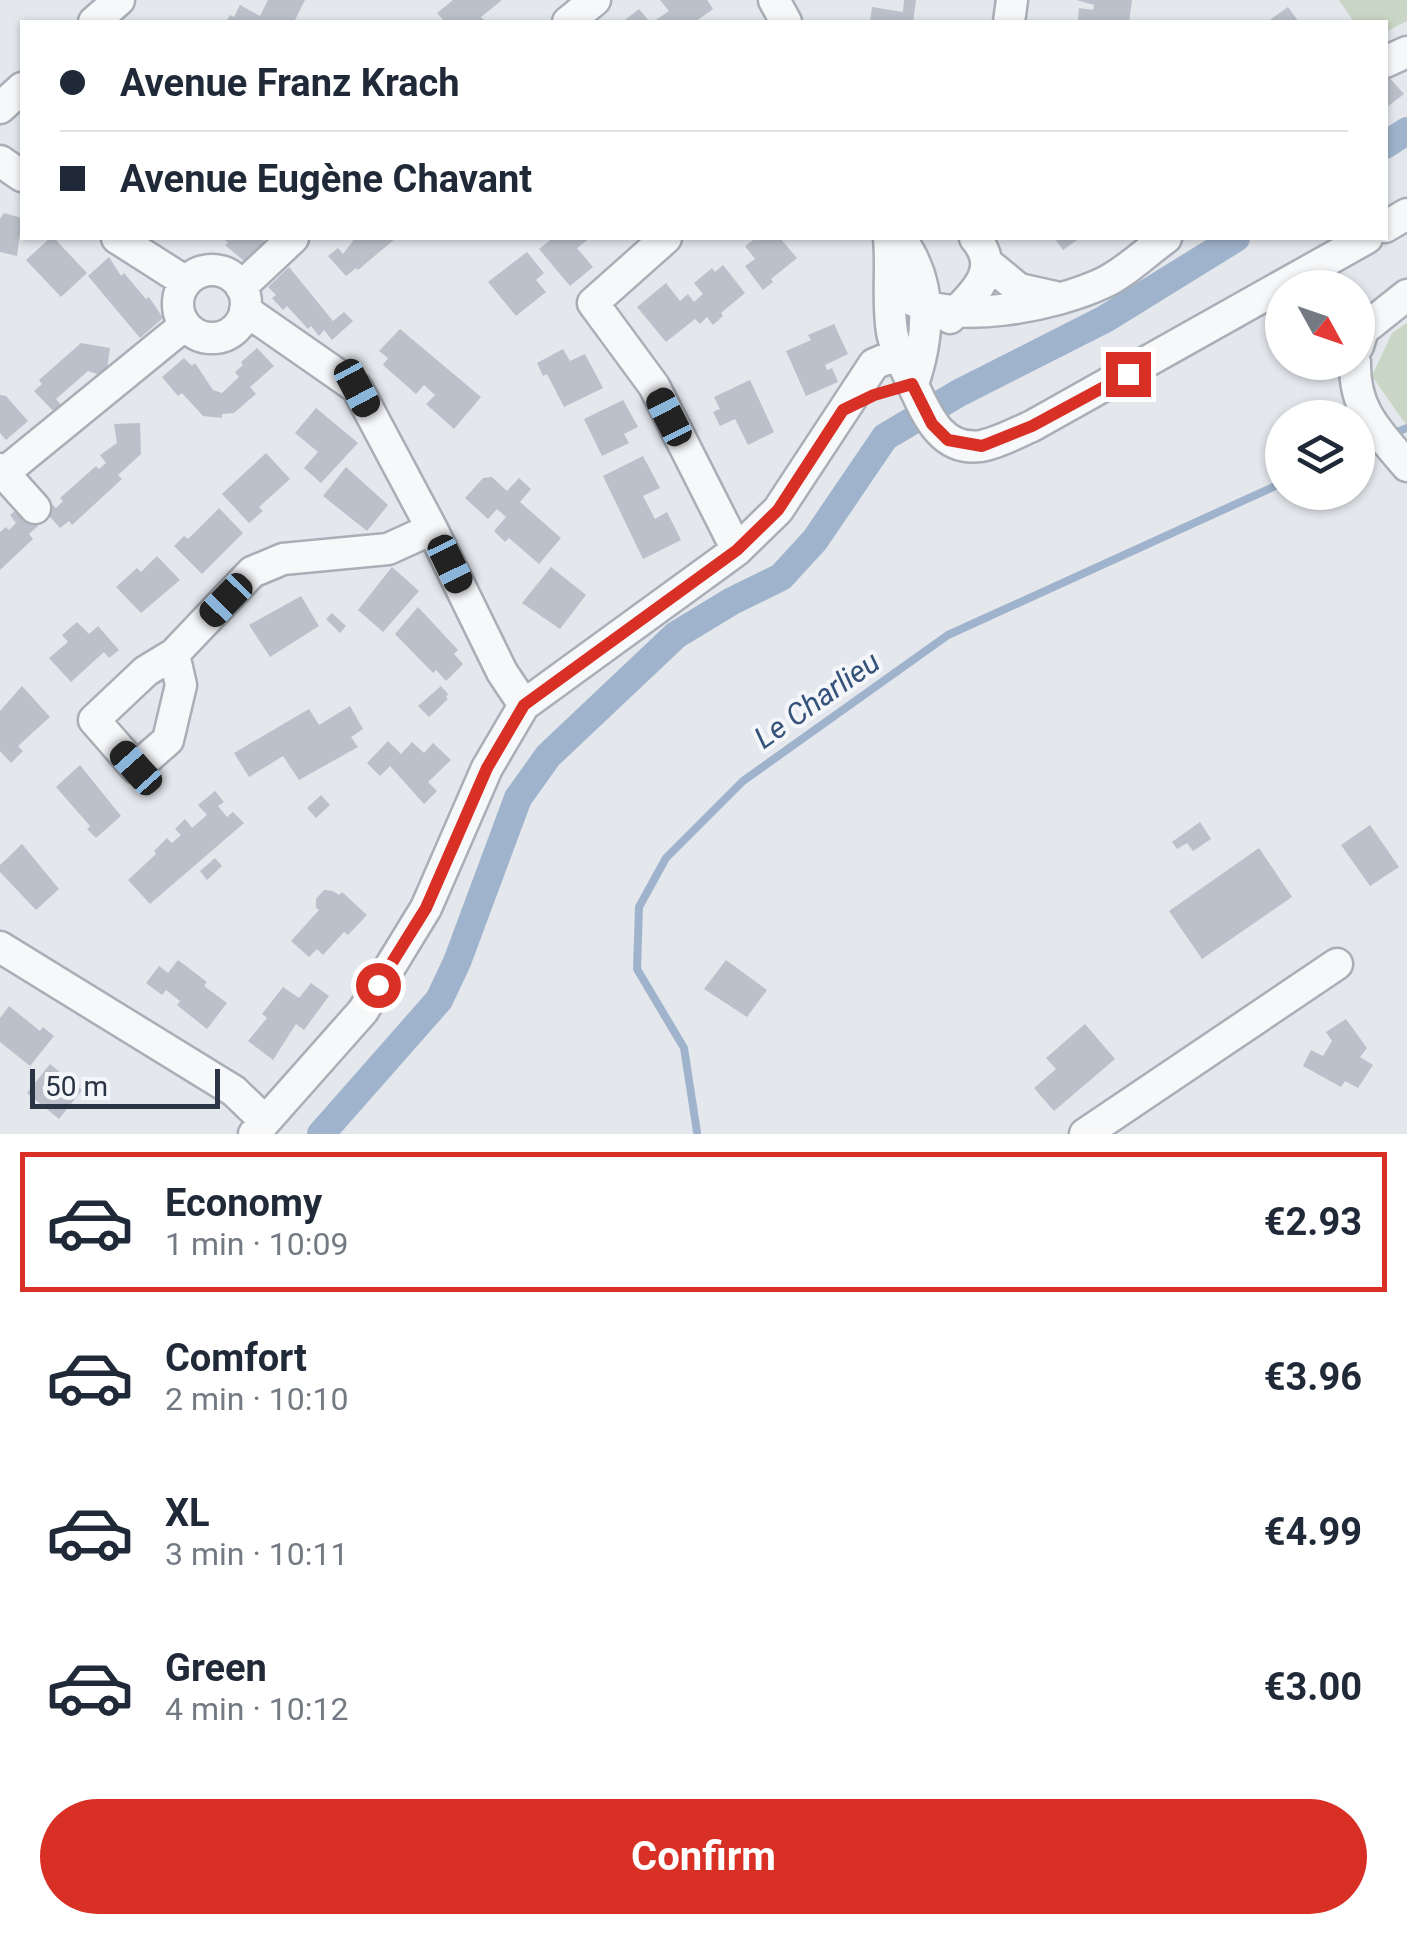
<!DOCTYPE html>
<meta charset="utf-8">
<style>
:root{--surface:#fff;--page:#f2f2f3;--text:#1f2937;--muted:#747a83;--line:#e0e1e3;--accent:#d93025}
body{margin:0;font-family:Roboto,sans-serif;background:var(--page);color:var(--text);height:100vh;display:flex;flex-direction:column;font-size:38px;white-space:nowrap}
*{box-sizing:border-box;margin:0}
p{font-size:32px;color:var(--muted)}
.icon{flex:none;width:55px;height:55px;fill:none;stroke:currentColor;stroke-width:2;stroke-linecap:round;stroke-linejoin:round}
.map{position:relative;height:1134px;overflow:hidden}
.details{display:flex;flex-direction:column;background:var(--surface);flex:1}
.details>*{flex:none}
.banner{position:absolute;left:20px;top:20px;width:1368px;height:220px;border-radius:0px;box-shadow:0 2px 8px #0004;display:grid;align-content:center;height:220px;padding:0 40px;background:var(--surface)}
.needle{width:65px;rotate:130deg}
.buttons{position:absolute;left:1265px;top:270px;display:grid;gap:20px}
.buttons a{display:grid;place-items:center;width:110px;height:110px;border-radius:50%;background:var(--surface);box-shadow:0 2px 8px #0004;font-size:50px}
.scale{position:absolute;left:30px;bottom:25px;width:190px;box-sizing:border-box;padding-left:10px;border:5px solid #2b3445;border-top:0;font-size:28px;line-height:35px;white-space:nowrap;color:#2b3445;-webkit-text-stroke:8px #f4f6f9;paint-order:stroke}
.end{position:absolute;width:45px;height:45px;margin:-22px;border:12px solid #d93025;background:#fff;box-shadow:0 0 0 5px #fff}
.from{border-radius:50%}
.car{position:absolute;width:30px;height:60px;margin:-30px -15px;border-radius:12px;box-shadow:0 0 8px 2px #0007;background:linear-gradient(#222 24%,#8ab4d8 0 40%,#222 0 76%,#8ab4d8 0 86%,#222 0)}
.banner b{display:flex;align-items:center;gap:35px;height:95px;font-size:38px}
.banner b+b{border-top:2px solid var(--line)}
.banner i{width:25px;height:25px;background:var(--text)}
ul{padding:18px 0 0;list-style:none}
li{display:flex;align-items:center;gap:30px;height:140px;margin:0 20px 15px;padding:0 20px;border:5px solid transparent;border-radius:0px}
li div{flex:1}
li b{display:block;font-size:38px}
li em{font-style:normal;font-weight:700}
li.selected{border-color:var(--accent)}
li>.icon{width:90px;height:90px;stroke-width:1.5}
.action{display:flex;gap:20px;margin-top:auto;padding:20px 40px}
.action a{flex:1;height:115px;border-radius:60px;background:var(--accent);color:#fff;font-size:40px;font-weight:700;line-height:115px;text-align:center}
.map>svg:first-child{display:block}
.green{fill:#c9d6c5}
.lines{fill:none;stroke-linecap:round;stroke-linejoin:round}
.stream{stroke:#9fb4cc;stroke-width:8}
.canal{stroke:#9fb4cc;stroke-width:28}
.building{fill:#bbc0ca}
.minor-casing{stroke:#a9aeb7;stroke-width:35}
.minor{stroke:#f7f8fa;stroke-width:30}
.route{stroke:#d93025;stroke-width:12}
.labels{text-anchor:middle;stroke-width:8;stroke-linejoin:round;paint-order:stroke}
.water-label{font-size:30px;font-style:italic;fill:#34527a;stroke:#f4f6f9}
</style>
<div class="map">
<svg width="1407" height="1134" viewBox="0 0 1407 1134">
<rect width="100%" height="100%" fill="#e4e7ec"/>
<path class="green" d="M1339 0H1407V21L1385 32V22H1354Z
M1407 323V426L1372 376 1392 333Z"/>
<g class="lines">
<path class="stream" d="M1389 435 1407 428
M1358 449 1376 441
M697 1132 684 1048 637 969 639 907 666 858 743 781 948 635 1282 483"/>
<path class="canal" d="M1385 145 1407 131
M321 1134 439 1000 457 962 518 798 548 756 676 635 732 601 781 577 815 540 885 437 959 393 1105 319 1236 238"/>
</g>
<path class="building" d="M268 0H305L294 22H226L230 15 234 17 240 5 260 16Z
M453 0H502L481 17 486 22H445L437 13Z
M660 0H707L713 9 695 22H653L669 11Z
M904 0H916L913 22H870L872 7 903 12Z
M1076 0H1132L1129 22 1078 20 1079 8 1093 10 1094 5Z
M1288 7 1299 22H1267Z
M639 9 650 22H622L626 19Z
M1385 73 1404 94 1387 107 1385 104Z
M4 213 22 218 17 256 0 252V219Z
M50 238H54L87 273 61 297 26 260Z
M223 238H261L265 242 244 261 225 245 228 243Z
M355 238H396L358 270 356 268 346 276 328 256 338 248 343 254Z
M553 238H590L577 248 593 267 570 286 539 249Z
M756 238H780L797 258 771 279 773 282 763 290 745 266 755 259 745 246Z
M1054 238H1080L1063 250Z
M527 252 544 273 536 280 546 292 516 316 488 282Z
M109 257 121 276 124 273 146 299 149 297 163 318 140 338 88 276Z
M723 265 745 293 721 313 723 316 713 325 707 317 700 324 695 319 666 342 637 307 666 283 680 301 688 294 694 302 703 294 694 283 712 268 715 272Z
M289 267 333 321 344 312 353 321 332 340 324 330 319 336 311 326 308 329 287 306 283 310 272 298 276 295 268 287Z
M834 324 848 354 825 365 827 370 832 368 838 382 806 396 786 351 811 340 808 335Z
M400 329 481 397 454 429 426 404 435 395 424 385 416 394 383 365 388 358 379 351Z
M81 343 110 348 106 377 88 371 56 399 62 406 54 412 34 391 42 384 39 380Z
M257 348 274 366 250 387 256 394 234 413 222 414V418L203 416 182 393 178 396 162 377 184 358 192 366 195 363 213 390 222 393 239 377 235 372 243 365 241 362Z
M563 349 570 361 585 354 603 388 564 407 547 374 543 376 537 363Z
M750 380 774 432 748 445 735 419 720 426 713 412 720 409 714 397Z
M0 395 6 396 28 421 6 440 0 433Z
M623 400 638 427 624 434 629 443 602 456 584 419Z
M316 408 358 443 321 483 304 468 318 452 295 433Z
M140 423 141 454 118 475 122 479 72 525 69 521 60 528 42 508 49 501 56 508 63 501 60 498 96 466 99 469 106 463 100 455 117 443 114 424Z
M266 453 290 479 259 507 263 511 249 523 222 494Z
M643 456 660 488 643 496 655 519 667 512 681 540 643 559 603 476Z
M346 467 388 505 367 531 323 496Z
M492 477 507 491 519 478 531 489 520 502 561 538 539 564 509 538 505 542 494 531 506 517 497 509 488 519 465 498 483 478Z
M21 506 38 526 29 534 33 539 0 570V532L6 527 9 530 16 523 10 515Z
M219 508 243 533 202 574 174 546 184 536 188 539Z
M157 556 180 580 141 613 116 587 137 568 141 572Z
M392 567 419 591 383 632 358 610Z
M551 567 586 595 560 629 522 603Z
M301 596 319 626 270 657 249 625Z
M418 607 458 650 454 654 463 664 446 681 436 670 433 673 395 634Z
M332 613 346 626 340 633 326 619Z
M77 622 89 634 98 626 119 650 109 658 104 652 71 682 49 658 68 642 62 635Z
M22 686 50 717 18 746 23 751 11 763 0 751V711Z
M441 686 448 694 446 697 448 699 429 717 418 706Z
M350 706 363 729 351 737 358 747 299 780 283 756 249 777 234 753 309 709 319 725Z
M388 741 401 754 412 742 424 753 433 743 451 760 428 782 437 791 424 804 390 766 380 776 367 763Z
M80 765 121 816 96 838 87 829 90 826 56 787Z
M215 791 224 802 218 806 227 817 233 812 244 823 150 904 128 880 156 854 154 851 167 838 172 843 181 835 175 829 185 819 192 828 207 815 198 805Z
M321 795 330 805 316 818 307 808Z
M1200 822 1211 839 1193 851 1187 843 1177 849 1172 842Z
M1370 825 1399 867 1370 886 1341 845Z
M22 844 59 889 36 910 0 872V865Z
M1259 848 1292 897 1202 959 1169 911Z
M215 858 222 866 207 880 200 871Z
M324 890 333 891 339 895 342 892 367 915 348 935 344 932 323 955 317 949 309 957 291 941 319 910 316 908V899Z
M178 960 207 982 204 986 227 1003 207 1029 177 1005 180 1001 166 990 162 995 146 983 159 966 168 973Z
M726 960 767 990 747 1017 704 989Z
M311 983 329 996 304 1030 296 1024 273 1060 248 1041 267 1018 262 1014 283 987 299 998Z
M9 1006 40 1031 43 1027 54 1036 30 1066 0 1042V1018Z
M1346 1019 1367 1048 1360 1057 1373 1065 1358 1088 1345 1081 1341 1087 1303 1066 1311 1050 1323 1056 1332 1041 1326 1032Z
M1085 1024 1115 1059 1054 1111 1034 1088 1056 1069 1046 1058Z
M50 1064 82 1090 59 1119 27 1093Z"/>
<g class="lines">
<g class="minor-casing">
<path id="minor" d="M774 0 786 22
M94 22 119 0
M568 22 595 0
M1009 22 1012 0
M1385 62 1407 52
M0 108 22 88
M0 161 22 176
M1385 227 1407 214
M117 238 186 282
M666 238 593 303 654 386 737 550
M889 238C892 269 887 300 892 332 895 350 905 366 912 383 926 412 940 452 981 446 998 443 1016 433 1032 426L1367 238
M900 238C933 282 930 334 913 384
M986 262 1019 289 1055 297
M178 304a34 34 0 1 1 68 0a34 34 0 1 1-68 0Z
M890 281C895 286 901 293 907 297 954 327 1056 305 1103 283 1125 273 1146 252 1166 238
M241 287 293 238
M245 310 357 388 432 529 502 672 524 705
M950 318C972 295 1003 271 975 238
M1358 346 1363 330 1407 295
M1355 362C1354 411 1378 431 1407 466
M0 469 35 508
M0 476 185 325
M174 654 181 685 168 740 136 768 94 720 146 671 174 654 252 572 283 559 388 549 432 529
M0 947 234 1091 265 1121
M254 1134 363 1011 426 908 487 768 524 705 737 550 778 510 874 364 898 354
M1085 1134 1337 964"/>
</g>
<use href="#minor" class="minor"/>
</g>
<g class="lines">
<path class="route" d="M378 985 426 908 487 768 524 705 737 550 778 510 843 410 874 395 912 384 932 424 948 440 982 446 1032 426 1128 374"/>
</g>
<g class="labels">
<g class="water-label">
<text transform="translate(817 700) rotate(-35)" y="10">Le Charlieu</text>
</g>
</g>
</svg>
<div class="buttons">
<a><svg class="needle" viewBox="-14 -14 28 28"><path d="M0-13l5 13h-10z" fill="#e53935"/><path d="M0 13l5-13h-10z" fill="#747a83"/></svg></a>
<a><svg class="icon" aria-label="layers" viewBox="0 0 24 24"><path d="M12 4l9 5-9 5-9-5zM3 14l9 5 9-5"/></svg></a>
</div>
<div class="scale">50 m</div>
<i class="end from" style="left:378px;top:985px"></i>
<i class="end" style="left:1128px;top:374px"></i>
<i class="car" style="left:357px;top:388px;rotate:152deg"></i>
<i class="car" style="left:669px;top:417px;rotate:333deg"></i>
<i class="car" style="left:450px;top:564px;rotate:154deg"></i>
<i class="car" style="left:226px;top:600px;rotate:224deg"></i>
<i class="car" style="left:136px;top:768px;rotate:318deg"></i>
<div class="banner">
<b><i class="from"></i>Avenue Franz Krach</b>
<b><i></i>Avenue Eugène Chavant</b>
</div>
</div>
<section class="details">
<ul>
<li class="selected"><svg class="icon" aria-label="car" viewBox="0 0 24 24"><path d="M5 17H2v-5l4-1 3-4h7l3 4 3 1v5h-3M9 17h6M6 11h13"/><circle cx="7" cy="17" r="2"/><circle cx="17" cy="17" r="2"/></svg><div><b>Economy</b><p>1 min · 10:09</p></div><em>€2.93</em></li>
<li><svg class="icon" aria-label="car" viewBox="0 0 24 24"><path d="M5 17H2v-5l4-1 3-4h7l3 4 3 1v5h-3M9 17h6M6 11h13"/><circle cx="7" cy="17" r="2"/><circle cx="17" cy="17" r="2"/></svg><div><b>Comfort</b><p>2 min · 10:10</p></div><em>€3.96</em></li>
<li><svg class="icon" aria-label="car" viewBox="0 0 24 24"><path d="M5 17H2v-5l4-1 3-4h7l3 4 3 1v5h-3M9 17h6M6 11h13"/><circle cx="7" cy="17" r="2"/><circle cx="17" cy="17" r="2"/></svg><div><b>XL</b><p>3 min · 10:11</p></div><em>€4.99</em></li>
<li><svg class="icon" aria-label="car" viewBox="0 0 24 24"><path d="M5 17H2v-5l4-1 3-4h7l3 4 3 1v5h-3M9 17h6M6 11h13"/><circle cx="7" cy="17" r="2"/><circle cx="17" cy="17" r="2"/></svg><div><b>Green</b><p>4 min · 10:12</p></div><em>€3.00</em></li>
</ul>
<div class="action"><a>Confirm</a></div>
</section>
